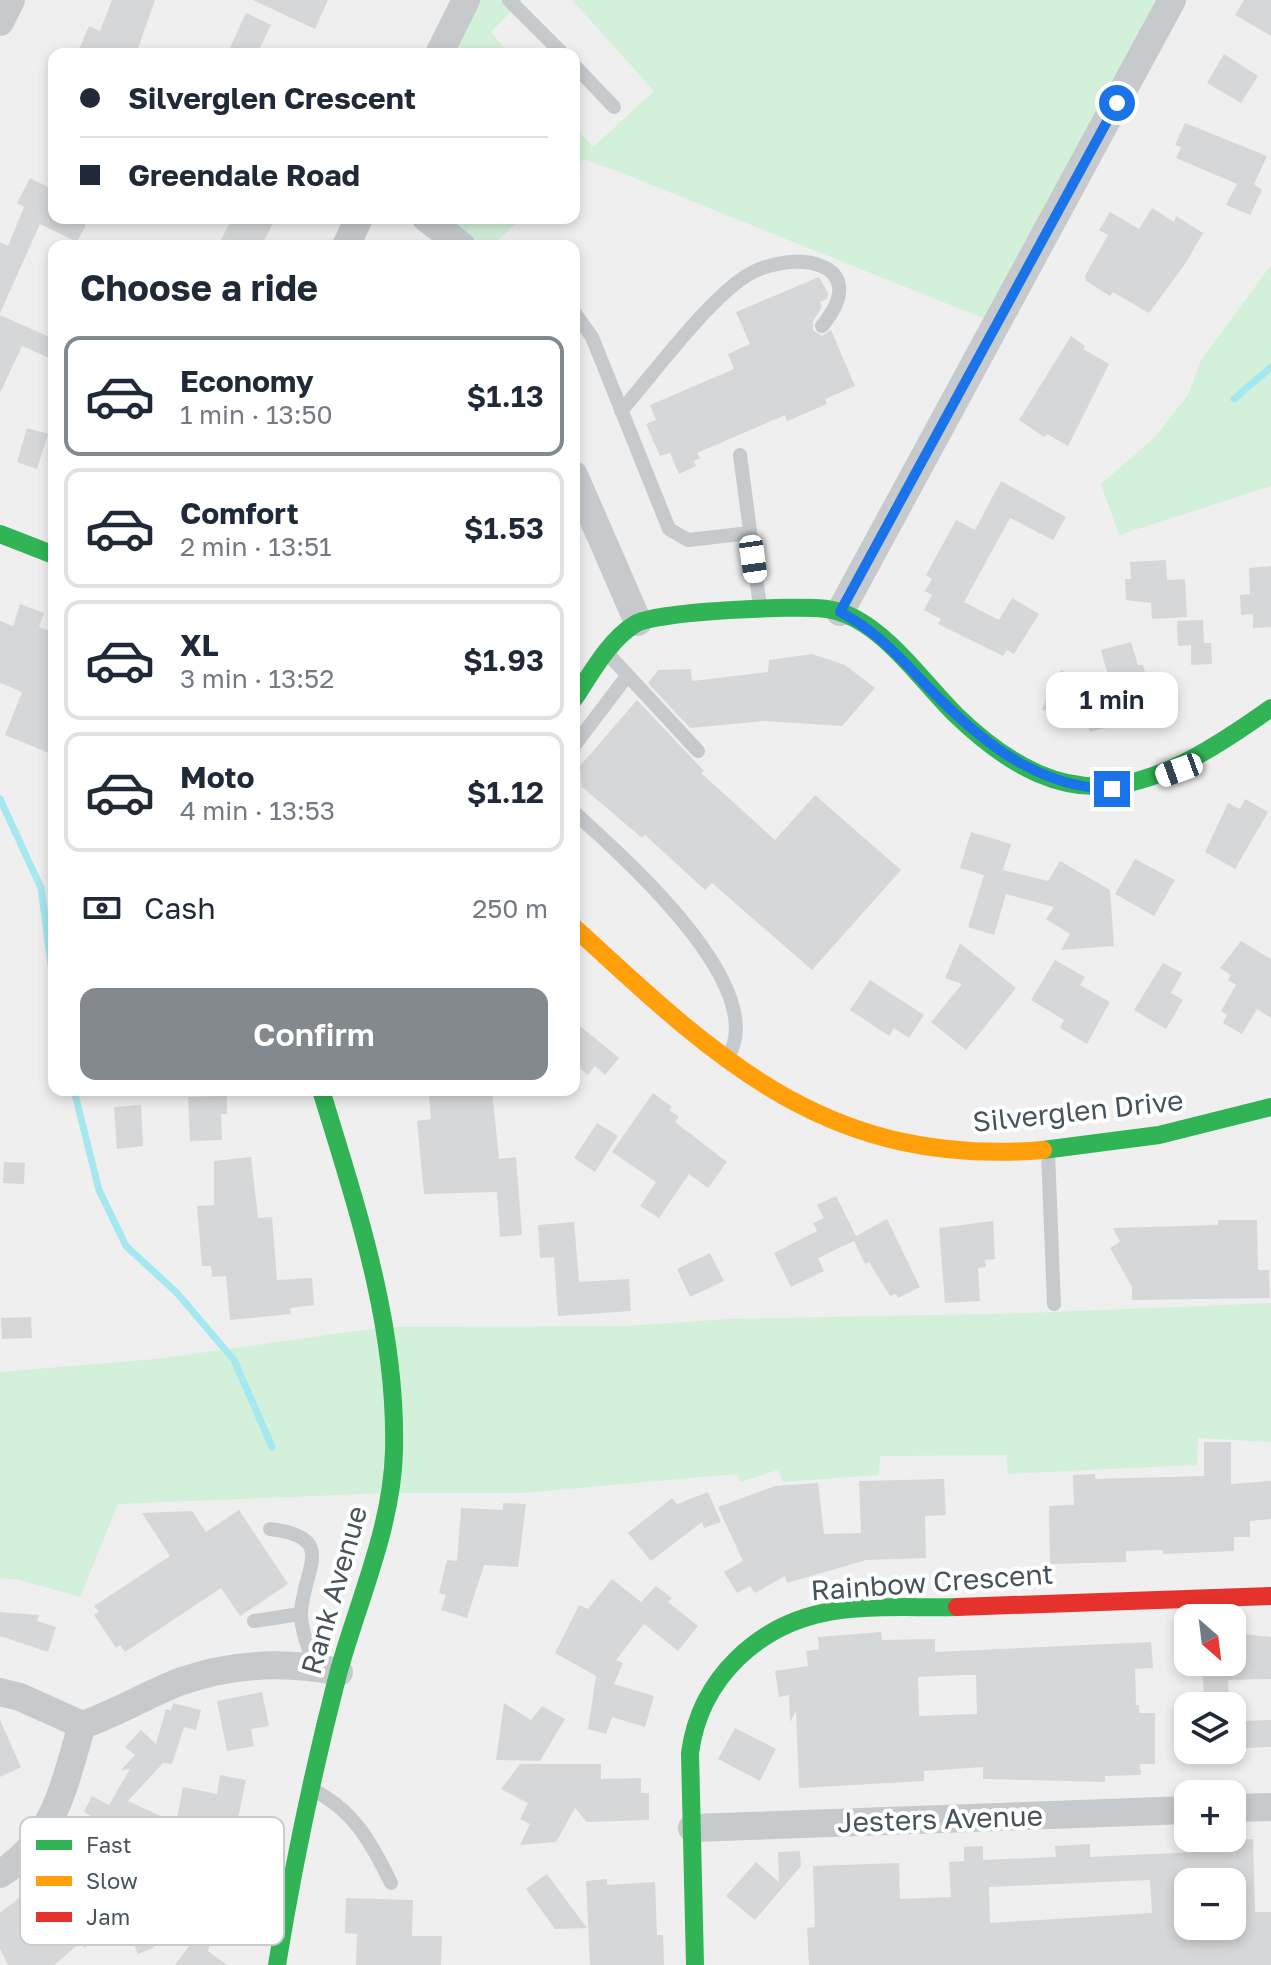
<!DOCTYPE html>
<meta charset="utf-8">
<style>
:root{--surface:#fff;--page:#f6f6f7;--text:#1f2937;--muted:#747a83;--line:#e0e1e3;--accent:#828a8f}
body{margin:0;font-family:"Golos Text",sans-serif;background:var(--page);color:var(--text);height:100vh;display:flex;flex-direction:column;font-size:30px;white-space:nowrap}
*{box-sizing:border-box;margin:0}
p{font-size:26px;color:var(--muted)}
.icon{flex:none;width:44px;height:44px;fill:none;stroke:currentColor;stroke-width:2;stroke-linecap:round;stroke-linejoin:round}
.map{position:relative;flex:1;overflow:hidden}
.drawer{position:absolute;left:48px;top:240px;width:532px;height:856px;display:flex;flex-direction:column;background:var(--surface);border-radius:16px;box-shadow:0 4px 12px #0003}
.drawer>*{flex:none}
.guide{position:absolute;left:48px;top:48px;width:532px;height:176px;border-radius:16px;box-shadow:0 4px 12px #0003;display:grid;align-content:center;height:176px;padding:0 32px;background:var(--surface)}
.needle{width:52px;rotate:152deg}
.fabs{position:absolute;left:1174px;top:1604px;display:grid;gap:16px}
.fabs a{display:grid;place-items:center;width:72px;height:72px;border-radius:16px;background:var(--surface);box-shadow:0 4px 12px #0003;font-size:40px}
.end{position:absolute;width:36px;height:36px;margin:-18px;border:10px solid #1a73e8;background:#fff;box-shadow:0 0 0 4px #fff}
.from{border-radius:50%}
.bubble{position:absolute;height:56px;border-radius:16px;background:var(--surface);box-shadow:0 4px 12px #0003;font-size:26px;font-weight:600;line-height:56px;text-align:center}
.car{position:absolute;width:24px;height:48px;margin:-24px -12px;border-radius:10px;box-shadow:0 0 6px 2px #0007;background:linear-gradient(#fff 24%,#345 0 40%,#fff 0 76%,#345 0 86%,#fff 0)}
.guide b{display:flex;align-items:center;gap:28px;height:76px;font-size:30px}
.guide b+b{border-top:2px solid var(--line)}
.guide i{width:20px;height:20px;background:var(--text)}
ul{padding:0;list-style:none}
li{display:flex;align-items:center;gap:24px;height:120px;margin:0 16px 12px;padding:0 16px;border:4px solid var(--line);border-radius:16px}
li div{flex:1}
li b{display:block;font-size:30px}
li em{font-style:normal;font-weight:600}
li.active{border-color:var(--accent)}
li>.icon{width:72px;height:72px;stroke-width:1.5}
h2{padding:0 32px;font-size:36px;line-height:96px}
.pay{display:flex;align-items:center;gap:20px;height:88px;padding:0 32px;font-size:30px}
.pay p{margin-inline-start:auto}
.primary-button{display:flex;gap:16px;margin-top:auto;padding:16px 32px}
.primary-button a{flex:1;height:92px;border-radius:16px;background:var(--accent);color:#fff;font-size:32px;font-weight:600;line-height:92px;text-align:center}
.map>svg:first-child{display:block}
.green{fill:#d3f0da}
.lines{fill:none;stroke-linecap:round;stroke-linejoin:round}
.stream{stroke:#a6e8ef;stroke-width:7}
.building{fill:#d6d7d8;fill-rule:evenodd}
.lane{stroke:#c6cacc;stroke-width:14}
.street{stroke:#c6cacc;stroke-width:28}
.fast{stroke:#30b455;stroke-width:18}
.slow{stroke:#ff9f0a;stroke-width:18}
.jam{stroke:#e5322d;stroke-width:18}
.route{stroke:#1a73e8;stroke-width:10}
.labels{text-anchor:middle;stroke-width:8;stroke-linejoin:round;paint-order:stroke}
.street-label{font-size:28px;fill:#46545c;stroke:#fff}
.key{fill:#fff;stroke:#c8ccce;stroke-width:2}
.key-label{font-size:22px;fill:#46545c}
</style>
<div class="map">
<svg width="1271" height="1965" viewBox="0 0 1271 1965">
<rect width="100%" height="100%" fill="#f0efef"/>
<path class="green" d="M465 0H522L491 32 510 54H437Z
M572 0H1173L995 323 624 174 584 159 574 169V126L593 147 654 91Z
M427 218H522L492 246H464Z
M1271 265V486L1119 535 1101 484 1155 437 1188 395 1201 360Z
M1271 1303V1442L1198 1438 1197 1465 1008 1474 1006 1455 880 1456 879 1475 783 1482 778 1470 740 1482 737 1474 523 1493H389L118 1504 80 1597 20 1580 0 1578V1372L156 1359 384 1327 625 1326 729 1319 1028 1313Z"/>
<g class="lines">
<path class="stream" d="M1234 399 1271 367
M0 799 41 888 54 987
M74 1090 99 1190 126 1246 177 1293 234 1360 272 1447"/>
</g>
<path class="building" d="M112 0H155L136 54H77L89 26 100 31Z
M253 0H328L315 29Z
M1244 0H1271V36L1235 15Z
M246 13 271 25 257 54H227Z
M1224 54 1258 76 1241 103 1207 83Z
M1185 123 1267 156 1254 184 1262 190 1250 215 1226 205 1237 184 1176 158 1181 147 1175 145Z
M30 178 54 190V218H70L86 225 77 242 40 224 0 313V242L8 246 24 207 17 203Z
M1152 208 1174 222 1176 216 1203 233 1185 264 1149 313 1113 292 1110 296 1086 281 1085 276 1108 235 1099 230 1110 212 1139 229Z
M232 218H276L261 246H218Z
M819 277 828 293 827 299 820 302 822 307 813 321V330L822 336 831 330 855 386 825 399 827 404 787 421 785 415 697 453 700 458 694 461 696 466 679 474 670 453 660 456 646 424 656 420 650 405 734 369 728 354 750 344 736 312Z
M0 315 54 339V360L22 346 0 393Z
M1071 336 1085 346 1083 349 1109 364 1068 446 1047 434 1044 437 1019 420Z
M27 428 48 434 37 469 17 462Z
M1001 481 1066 517 1053 540 1010 518 964 602 999 620 1012 598 1039 614 1014 654 1007 650 1003 656 938 624 941 619 924 610 932 595 925 591 932 579 926 575 956 520 975 530Z
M1166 560 1167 580 1185 579 1187 617 1152 619 1151 603 1126 600 1125 579H1131L1130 562Z
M1271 566V627L1253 628V614L1241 615 1240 595 1250 594 1249 568Z
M20 604 44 613 39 627 54 633V755L5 735 22 692 0 683V621L13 626Z
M1203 620 1204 643H1211L1212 664 1191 665V645L1178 646 1177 621Z
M1131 642 1138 665H1143L1156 714 1090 732 1079 692 1063 721 1042 709 1061 670 1114 698 1101 650Z
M812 654 845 665 875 688 842 726 765 721 690 728 648 683 658 670 691 669 692 681 768 672 769 660Z
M637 700 704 771 701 773 775 840 815 795 901 870 812 970 712 883 705 890 645 835 642 838 582 787 580 766Z
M1245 799 1268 812 1235 869 1205 852 1228 803 1240 809Z
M971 832 1011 844 1003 870 1048 881 1060 861 1110 890 1114 946 1061 950 1070 934 1046 919 1054 907 1006 894 994 935 968 927 984 875 960 868Z
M1135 859 1175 880 1154 916 1115 894Z
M1241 941 1271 959V1018L1257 1009 1242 1034 1223 1023 1227 1015 1221 1011 1236 985 1228 980 1231 975 1220 968Z
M960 943 1016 988 966 1050 931 1022 962 984 945 978Z
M1055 960 1085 977 1080 985 1110 1002 1087 1044 1060 1028 1064 1020 1031 1000Z
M1163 963 1182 973 1171 993 1183 1000 1166 1029 1134 1010Z
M870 980 924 1015 909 1038 894 1028 889 1036 850 1010Z
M574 1021 619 1058 605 1075 595 1066 588 1075 574 1063Z
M469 1090H492L499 1159 516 1157 522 1235 500 1237 497 1192 424 1194 417 1121 431 1119 429 1094Z
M653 1093 672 1107 669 1110 679 1117 675 1122 727 1162 708 1188 689 1174 659 1218 640 1206 656 1182 612 1152Z
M227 1096V1114H221L222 1140 190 1141 188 1097Z
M141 1105 143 1146 117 1149 114 1107Z
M597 1123 618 1136 595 1172 574 1158Z
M251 1157 258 1218 272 1217 277 1280 312 1278 314 1305 290 1308 291 1314 230 1320 226 1276 212 1277 211 1266H202L197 1206 214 1205V1161Z
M4 1162 25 1163 24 1184 3 1183Z
M836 1196 856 1236 887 1219 920 1287 898 1298 896 1294 890 1296 869 1262 865 1264 854 1241 818 1258 824 1271 791 1287 774 1253 817 1231 813 1223 824 1218 817 1205Z
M1218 1220H1257L1258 1270H1269L1270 1298 1132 1300V1287L1110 1248 1120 1242 1113 1228 1218 1225Z
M993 1221 995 1259 985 1260 986 1267 978 1268 980 1301 945 1303 939 1228Z
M574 1222 579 1282 629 1279 631 1311 558 1316 554 1257 540 1258 538 1225Z
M710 1253 724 1281 690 1297 677 1269Z
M31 1317 32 1338 2 1339 1 1318Z
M1204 1442H1231V1484L1271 1481V1519L1250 1521V1537H1234V1551L1163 1554V1550L1126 1551V1562L1050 1564 1049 1506 1074 1505 1073 1475 1095 1474V1479L1204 1476Z
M944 1479 946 1515 925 1516 926 1558 866 1560 787 1583 785 1576 755 1593 750 1586 737 1593 724 1572 743 1561 718 1507 775 1486 818 1483 824 1534 861 1533 859 1481Z
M708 1492 721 1522 704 1528 702 1522 651 1561 628 1533 672 1498 677 1504Z
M503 1503 526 1504 518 1567 484 1565 467 1618 441 1610 446 1595 439 1593 447 1560 457 1561 461 1508 503 1510Z
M239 1510 288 1584 240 1616 221 1588 125 1652 120 1645 116 1648 94 1615 99 1612 94 1606 170 1556 142 1513 192 1511 206 1532Z
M612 1579 641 1602 656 1586 672 1598 668 1602 698 1626 678 1651 644 1624 616 1660 623 1663 614 1684 654 1696 645 1727 612 1717 606 1734 588 1729 596 1676 555 1653 579 1605 588 1609Z
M0 1612 39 1615 37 1621 56 1627 48 1652 0 1636Z
M881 1632 882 1640 935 1639V1652L1151 1642 1153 1668 1135 1669 1136 1705H1139V1713H1155V1764H1140L1141 1775 1105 1776V1782L983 1779V1767L924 1771V1781L799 1788 796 1711 790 1722 789 1695 779 1697 775 1671 808 1666 806 1651 819 1649 818 1637ZM961 1675H976L977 1714 919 1716 918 1677Z
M1233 1633 1271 1637V1679L1228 1680 1229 1700 1204 1701 1202 1662H1234Z
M262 1692 269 1726 251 1729 254 1746 227 1751 217 1701Z
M173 1703 201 1710 196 1730 184 1727 172 1764 163 1763 128 1801 176 1823 183 1787 217 1794 220 1775 246 1780 231 1852 235 1853 208 1951 227 1965H175L208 1921 190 1916 201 1870 139 1856 135 1863 116 1853 92 1882 147 1927 155 1947 138 1954 124 1919 113 1932 106 1926 85 1948 80 1943 54 1965H8L0 1949V1913L52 1872 40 1862 51 1849 67 1862 91 1816 84 1812 92 1796 109 1805 130 1769 121 1770 135 1755 125 1747 141 1730 156 1744 166 1709 171 1711Z
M504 1703 531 1720 542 1706 565 1719 540 1761 496 1760Z
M0 1720 21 1767 0 1777Z
M1271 1720V1747L1244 1748 1243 1721Z
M735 1728 776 1749 760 1781 718 1759Z
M520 1764H601V1779L641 1778V1793H649V1820L587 1822 575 1808 556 1842 520 1845 530 1824 520 1819 528 1803 501 1789Z
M1253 1839 1255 1912H1271V1965H809L807 1928 815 1927 813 1866 899 1863 900 1899 951 1897 949 1862 964 1861V1847L983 1846V1860L1056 1857 1055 1846 1090 1844V1857L1218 1851 1217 1841ZM1150 1880 1152 1913 990 1923 989 1887ZM1188 1882H1232V1934L1193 1936 1192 1926H1188Z
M800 1851 801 1866 755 1920 726 1896 756 1862 779 1882 778 1852Z
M547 1874 555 1885 587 1928 555 1929 526 1889Z
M607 1879V1885L655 1882 657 1935H663L664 1965H590L586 1881Z
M346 1898 413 1900 412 1936H442L441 1965H356L357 1934 345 1933Z"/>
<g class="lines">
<path class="lane" d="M509 0 563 54
M574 65 614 107
M574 312 592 337 669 529 688 540 750 533
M621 411C654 373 706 302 746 276 790 248 876 260 822 326
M740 455 760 607
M608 654 698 751
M574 746 627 676
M574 812C621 855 776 990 726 1060
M1048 1152 1054 1304
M270 1529C338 1537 304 1568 301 1612 300 1629 310 1651 314 1667
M254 1621 300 1614
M311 1789C353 1809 371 1842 391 1883"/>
<path class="street" d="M0 22 11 0
M439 54 466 0
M426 218 462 246
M346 246 359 218
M574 475 638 622
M840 612 1172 0
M0 1692 20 1697 82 1725C115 1714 146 1695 179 1682 232 1663 285 1661 339 1672
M1232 1808 1271 1807
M692 1828 1188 1810
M0 1874C56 1838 64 1784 82 1725"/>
<path class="fast" d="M0 534 54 555
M574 699C591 674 608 641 635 624 656 611 799 605 827 609 841 611 854 617 866 625 900 648 927 686 956 715 1073 828 1153 792 1271 708
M1043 1150 1159 1135 1271 1107
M277 1965C293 1867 313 1771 338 1674 358 1601 392 1528 394 1451 397 1326 357 1208 321 1090
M695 1965 690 1753C700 1678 759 1623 833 1611 873 1605 916 1608 957 1607"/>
<path class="slow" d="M574 927C720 1062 829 1167 1043 1150"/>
<path class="jam" d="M957 1607 1271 1596"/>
</g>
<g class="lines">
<path class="route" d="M1112 789C1037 788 979 740 929 688 900 658 877 631 840 612L1117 103"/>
</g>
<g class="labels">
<g class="street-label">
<text transform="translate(1078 1111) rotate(-6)" y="10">Silverglen Drive</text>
<text transform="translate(932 1582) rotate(-4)" y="10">Rainbow Crescent</text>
<text transform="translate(334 1590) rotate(-74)" y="10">Rank Avenue</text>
<text transform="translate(940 1819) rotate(-2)" y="10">Jesters Avenue</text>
</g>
</g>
<rect x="20" y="1817" width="264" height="128" rx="12" class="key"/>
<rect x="36" y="1840" width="36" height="10" fill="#30b455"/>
<rect x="36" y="1876" width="36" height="10" fill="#ff9f0a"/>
<rect x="36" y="1912" width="36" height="10" fill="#e5322d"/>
<g class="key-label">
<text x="86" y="1853">Fast</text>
<text x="86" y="1889">Slow</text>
<text x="86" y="1925">Jam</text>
</g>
</svg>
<div class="fabs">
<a><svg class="needle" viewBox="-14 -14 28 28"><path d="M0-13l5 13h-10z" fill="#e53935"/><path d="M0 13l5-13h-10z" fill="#747a83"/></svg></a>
<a><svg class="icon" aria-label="layers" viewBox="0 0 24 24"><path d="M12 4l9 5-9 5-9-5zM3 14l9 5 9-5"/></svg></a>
<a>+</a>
<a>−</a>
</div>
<i class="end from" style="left:1117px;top:103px"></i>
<i class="end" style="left:1112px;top:789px"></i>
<div class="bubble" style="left:1046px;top:672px;width:132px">1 min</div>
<i class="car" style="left:753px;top:559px;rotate:172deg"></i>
<i class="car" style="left:1179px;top:770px;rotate:250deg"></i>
<div class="guide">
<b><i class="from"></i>Silverglen Crescent</b>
<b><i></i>Greendale Road</b>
</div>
<section class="drawer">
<h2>Choose a ride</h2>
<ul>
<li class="active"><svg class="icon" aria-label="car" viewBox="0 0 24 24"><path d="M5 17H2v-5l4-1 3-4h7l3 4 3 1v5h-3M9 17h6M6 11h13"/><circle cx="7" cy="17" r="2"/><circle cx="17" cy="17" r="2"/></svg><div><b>Economy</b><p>1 min · 13:50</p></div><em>$1.13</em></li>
<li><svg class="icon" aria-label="car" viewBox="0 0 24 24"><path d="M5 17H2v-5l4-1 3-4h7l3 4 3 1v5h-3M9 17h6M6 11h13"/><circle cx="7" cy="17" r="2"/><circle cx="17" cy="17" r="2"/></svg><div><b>Comfort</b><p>2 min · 13:51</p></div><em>$1.53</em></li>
<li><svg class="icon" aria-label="car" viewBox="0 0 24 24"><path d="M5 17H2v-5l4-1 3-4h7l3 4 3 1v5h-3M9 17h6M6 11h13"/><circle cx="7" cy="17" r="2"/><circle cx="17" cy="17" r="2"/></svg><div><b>XL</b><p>3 min · 13:52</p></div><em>$1.93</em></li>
<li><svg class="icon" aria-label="car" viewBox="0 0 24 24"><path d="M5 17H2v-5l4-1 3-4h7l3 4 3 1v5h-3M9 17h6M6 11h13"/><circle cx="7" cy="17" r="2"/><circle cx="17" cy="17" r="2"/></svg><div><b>Moto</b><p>4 min · 13:53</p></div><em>$1.12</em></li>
</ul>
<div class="pay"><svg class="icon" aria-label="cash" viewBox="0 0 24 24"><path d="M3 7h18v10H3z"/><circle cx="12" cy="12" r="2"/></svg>Cash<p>250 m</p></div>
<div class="primary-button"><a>Confirm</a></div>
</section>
</div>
